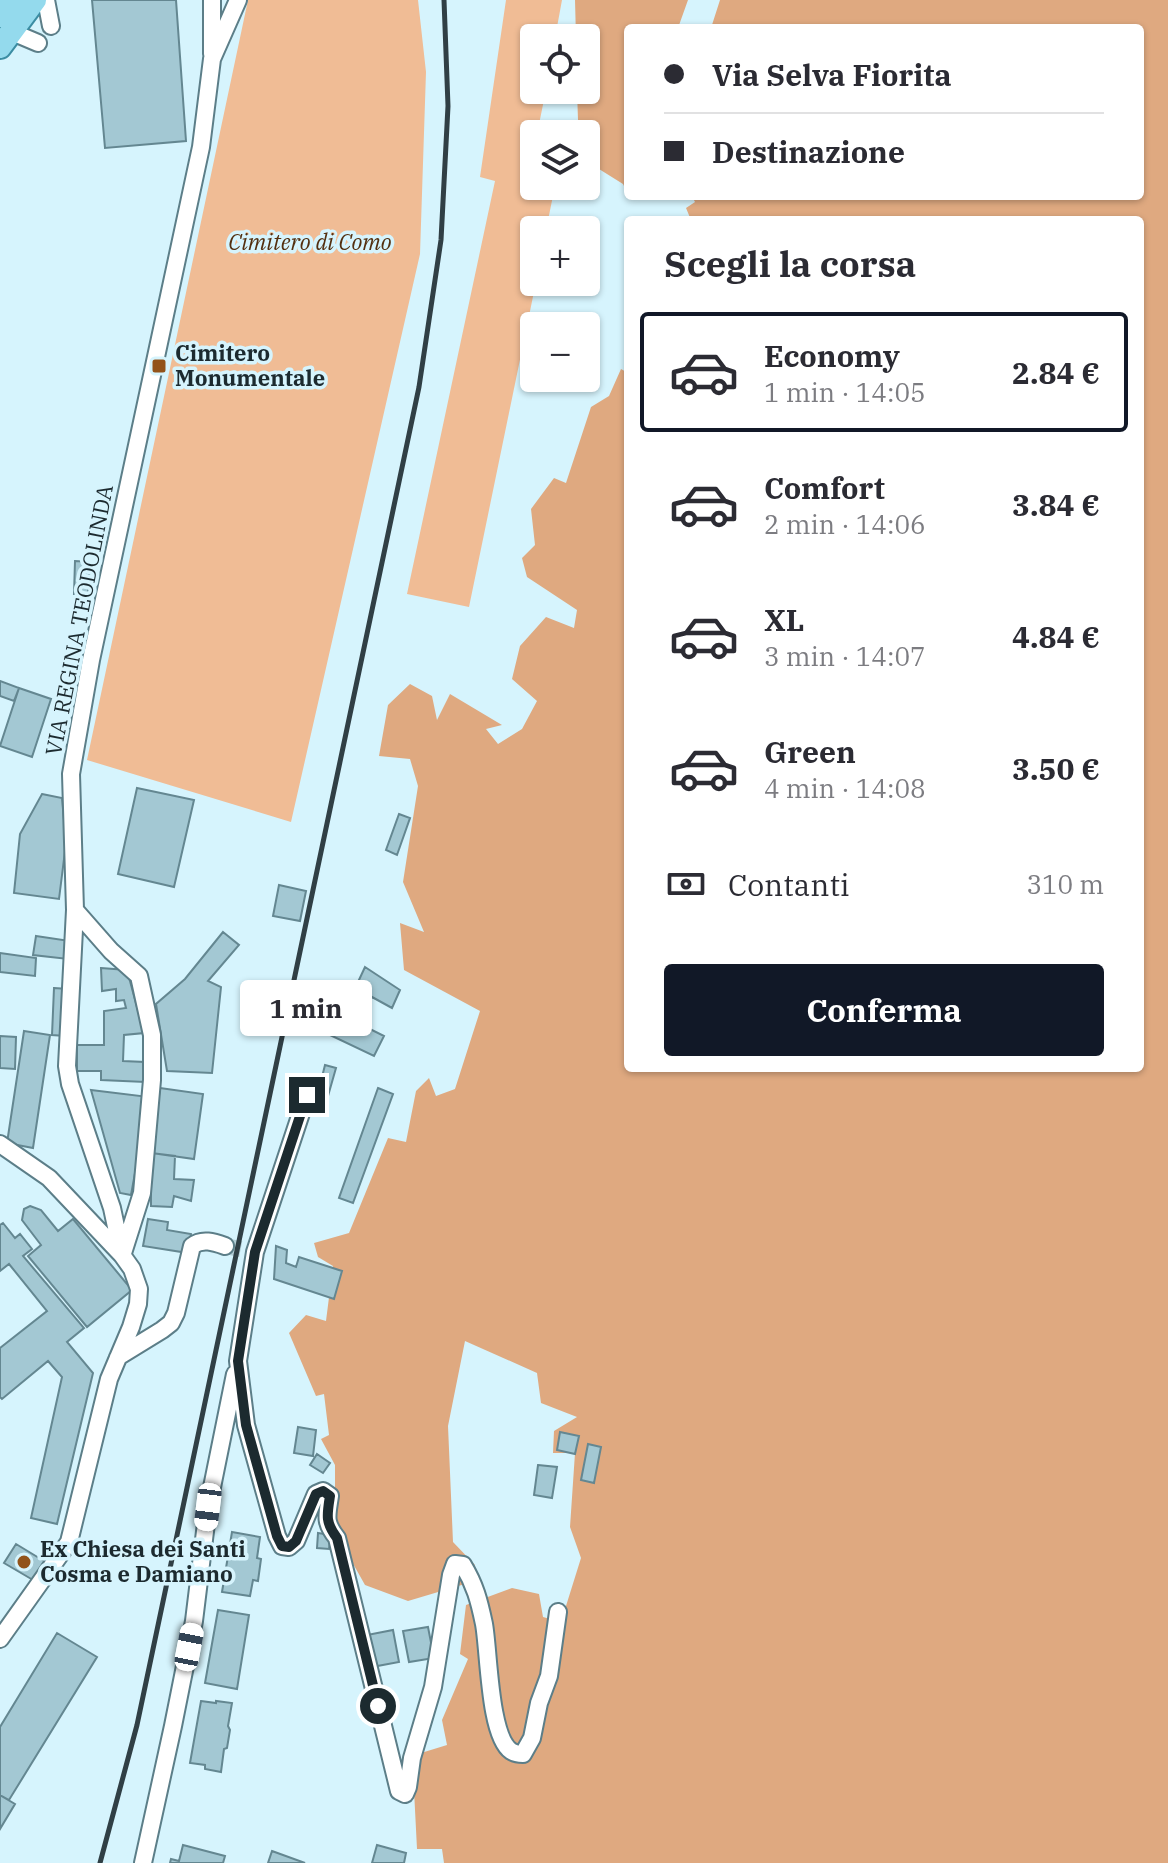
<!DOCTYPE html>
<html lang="it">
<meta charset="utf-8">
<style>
:root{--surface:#fff;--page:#f2f2f3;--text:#2b2b33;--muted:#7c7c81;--line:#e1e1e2;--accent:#111827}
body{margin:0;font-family:"IBM Plex Serif",serif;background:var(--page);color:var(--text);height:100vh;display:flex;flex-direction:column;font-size:30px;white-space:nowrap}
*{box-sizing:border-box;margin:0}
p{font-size:26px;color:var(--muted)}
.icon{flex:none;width:44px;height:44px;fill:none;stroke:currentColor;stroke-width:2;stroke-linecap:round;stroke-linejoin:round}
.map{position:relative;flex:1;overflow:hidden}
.panel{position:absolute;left:624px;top:216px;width:520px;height:856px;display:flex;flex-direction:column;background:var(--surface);border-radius:8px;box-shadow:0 2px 6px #0004}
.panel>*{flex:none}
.top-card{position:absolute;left:624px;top:24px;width:520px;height:176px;border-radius:8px;box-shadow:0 2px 6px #0004;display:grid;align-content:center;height:176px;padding:0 40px;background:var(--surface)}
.tools{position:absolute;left:520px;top:24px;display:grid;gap:16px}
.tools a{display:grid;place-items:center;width:80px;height:80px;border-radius:8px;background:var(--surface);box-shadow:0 2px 6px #0004;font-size:40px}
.end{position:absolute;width:36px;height:36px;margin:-18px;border:10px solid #1c2a2f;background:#fff;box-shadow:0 0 0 4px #fff}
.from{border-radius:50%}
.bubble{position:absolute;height:56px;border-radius:8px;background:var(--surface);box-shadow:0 2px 6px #0004;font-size:26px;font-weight:800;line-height:56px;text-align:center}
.car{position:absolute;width:24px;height:48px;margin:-24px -12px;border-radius:10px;box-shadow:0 0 6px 2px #0007;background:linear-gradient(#fff 24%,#345 0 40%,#fff 0 76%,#345 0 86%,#fff 0)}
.top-card b{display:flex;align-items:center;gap:28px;height:76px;font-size:30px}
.top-card b+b{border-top:2px solid var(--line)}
.top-card i{width:20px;height:20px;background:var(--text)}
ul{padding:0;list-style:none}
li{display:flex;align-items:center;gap:24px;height:120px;margin:0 16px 12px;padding:0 24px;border:4px solid transparent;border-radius:8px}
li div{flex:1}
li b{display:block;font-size:30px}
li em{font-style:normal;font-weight:800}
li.on{border-color:var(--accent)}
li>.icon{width:72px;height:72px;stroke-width:1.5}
h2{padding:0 40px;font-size:36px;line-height:96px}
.pay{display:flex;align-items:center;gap:20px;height:88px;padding:0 40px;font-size:30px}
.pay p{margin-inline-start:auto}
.primary-button{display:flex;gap:16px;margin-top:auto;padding:16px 40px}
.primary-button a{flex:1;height:92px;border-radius:8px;background:var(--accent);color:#fff;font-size:32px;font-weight:800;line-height:92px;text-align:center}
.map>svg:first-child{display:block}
.green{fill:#f0bc95}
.forest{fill:#dfa980}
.building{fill:#a3c8d3;stroke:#648791;stroke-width:2}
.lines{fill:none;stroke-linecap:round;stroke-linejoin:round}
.minor-tunnel{stroke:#b1ccd4;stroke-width:16;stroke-dasharray:16 8;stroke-linecap:butt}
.minor-casing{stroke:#5c7e88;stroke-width:20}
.major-casing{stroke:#3b8da3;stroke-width:26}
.minor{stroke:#fff;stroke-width:16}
.major{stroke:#94daed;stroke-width:22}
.rail{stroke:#303f45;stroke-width:5}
.route{stroke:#1c2a2f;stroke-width:10}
.poi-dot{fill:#92531a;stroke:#d6f4fd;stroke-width:3}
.labels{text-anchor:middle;stroke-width:7;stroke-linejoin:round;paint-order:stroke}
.park-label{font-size:22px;font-style:italic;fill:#532f0f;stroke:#d6f4fd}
.poi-label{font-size:22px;font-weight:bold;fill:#1c2a2f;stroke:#d6f4fd;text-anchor:start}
.street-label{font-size:22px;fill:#1c2a2f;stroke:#d6f4fd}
</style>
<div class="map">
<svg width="1168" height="1863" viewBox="0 0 1168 1863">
<rect width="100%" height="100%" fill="#d6f4fd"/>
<path class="green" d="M248 0H418L426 72 420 254 291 822 87 760Z
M506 0H562L555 38H534V90H546L537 134H534L532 163 534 164V186H555L546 230H534V282H536L469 607 407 594 495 181 480 177Z"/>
<path class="forest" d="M575 0H688L678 28H628V194L623 184 599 169 586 139V134H584L578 120 577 90H586V38H576Z
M720 0H1168V1863H444L442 1849H417L414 1790 421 1753 447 1745 442 1720 468 1659 460 1654 466 1605 512 1588 539 1594 543 1617 561 1622 581 1558 570 1527 575 1453H553L554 1431 577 1417 541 1403 537 1373 465 1341 448 1426 453 1542 475 1565 465 1584 408 1601 365 1585 342 1544 335 1525V1465L321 1439 329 1435 324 1394 316 1396 289 1333 306 1315 326 1321 333 1266 318 1257 314 1243 349 1233 388 1138 406 1142 416 1091 429 1078 436 1096 455 1089 480 1011 404 970 400 923 424 932 403 882 418 786 410 759 379 756 388 705 410 684 432 696 437 720 450 694 502 725 486 729 498 744 522 729 537 701 512 679 520 646 546 617 574 628 577 610 527 577 522 558 535 545 531 509 554 478 566 483 591 407 609 396 621 369 628 373V1068H1140V220H691L686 208 695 202 692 196H1140V28H711Z"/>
<path class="building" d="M92 0H176L186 141 105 148Z
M75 561 90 562 88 594H74Z
M0 681 19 688 14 701 0 696Z
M19 688 51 699 32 757 0 746Z
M137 788 194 800 174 887 118 874Z
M42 794 62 798 66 843 59 899 14 893 20 834Z
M399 814 410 818 397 855 386 850Z
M279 885 306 891 300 921 273 916Z
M223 932 239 945 208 981 221 987 212 1073 167 1071 156 1004 185 979Z
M36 936 70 941 68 959 33 955Z
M0 953 36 958 35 976 0 972Z
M365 967 400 990 392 1008 372 997 362 1017 345 1010Z
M101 968 127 970 144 1033 124 1035 123 1061 145 1062V1082L101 1080V1071H77V1045H104V1011L126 1008 124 1000 116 1001V989L102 991Z
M54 988 68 989 65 1036 52 1035Z
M340 1014 384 1036 374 1056 330 1035Z
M24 1031 50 1035 33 1148 7 1143Z
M0 1036 16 1037 15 1069 0 1068Z
M325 1065 336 1068 328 1096 318 1093Z
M160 1088 203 1094 194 1159 151 1153Z
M378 1088 393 1094 353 1203 339 1198Z
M91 1090 149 1097 131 1195 120 1193Z
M151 1153 175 1156 174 1179 194 1180 191 1201 174 1196 172 1207 151 1206Z
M30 1206 41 1210 58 1231 73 1219 132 1290 87 1327 28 1256 41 1245 22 1220 24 1209Z
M148 1219 168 1222 167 1230 191 1234 188 1253 143 1246Z
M3 1223 15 1238 20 1234 32 1249 23 1256 84 1328 67 1342 93 1373 57 1524 31 1518 62 1377 48 1361 2 1399 0 1397V1348L47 1311 9 1264 0 1271V1225Z
M276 1246 287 1250 286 1263 296 1267 299 1257 342 1271 334 1299 274 1279Z
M298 1427 316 1430 313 1456 294 1453Z
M560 1432 579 1436 575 1454 557 1450Z
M588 1444 601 1447 594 1483 581 1480Z
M317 1454 330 1463 323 1473 310 1465Z
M538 1465 557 1467 552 1498 534 1495Z
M232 1532 260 1537 257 1558 261 1559 258 1581 253 1580 250 1596 222 1592Z
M318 1533 331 1535 329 1549 317 1548Z
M16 1544 44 1561 33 1580 4 1563Z
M218 1610 249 1615 237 1689 205 1683Z
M428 1627 434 1658 409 1662 403 1631Z
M393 1630 399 1662 372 1667 367 1635Z
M57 1633 97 1657 9 1800 0 1795V1727Z
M201 1701 216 1703V1701L232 1703 228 1726 230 1730 227 1748 224 1749 221 1772 205 1769V1765L190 1763Z
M0 1795 15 1804 0 1829Z
M183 1845 225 1856 223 1863H170L171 1859 179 1861Z
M377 1845 406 1853 404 1863H372Z
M272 1851 305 1863H268Z"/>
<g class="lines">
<path class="minor-tunnel" d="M225 1246 255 1252"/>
<g class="minor-casing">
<path id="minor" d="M46 0 51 26
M212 0V54
M12 32 38 43
M75 910 111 951 139 976 152 1035V1080L142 1193 123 1253
M307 1095 255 1252 238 1361 246 1425 277 1536 282 1546 289 1547 296 1541 316 1494 323 1491 330 1496C327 1516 324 1522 337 1538L399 1791 405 1794 408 1787 412 1758 433 1687 451 1575 455 1564 463 1565C475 1585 479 1600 484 1624 489 1651 489 1736 511 1751 514 1753 520 1754 523 1754L532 1738 539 1703 549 1676 558 1612
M0 1144 49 1178 122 1255 132 1269 139 1289 138 1304 131 1327 109 1379 69 1542 0 1639
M122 1255 112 1208 70 1084 67 1066 75 910 71 774 91 660 201 147 212 59 238 0
M118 1357 162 1330 171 1323 176 1313 192 1246C202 1238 214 1242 225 1246
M143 1863 173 1726 194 1621 208 1507 235 1374"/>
</g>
<g class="major-casing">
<path id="major" d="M0 16 12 0
M0 47 35 0"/>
</g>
<use href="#minor" class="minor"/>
<use href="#major" class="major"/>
<path class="rail" d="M100 1863 137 1725 419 387 441 240 448 106 444 0"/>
</g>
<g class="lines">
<path class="route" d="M307 1095 255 1252 238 1361 246 1425 277 1536 282 1546 289 1547 296 1541 316 1494 323 1491 330 1496C327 1515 325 1522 337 1538L378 1706"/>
</g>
<g class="poi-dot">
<rect x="151" y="358" width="16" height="16" rx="4"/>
<circle cx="24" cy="1562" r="8"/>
</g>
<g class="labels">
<g class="park-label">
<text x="310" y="250">Cimitero di Como</text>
</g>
<g class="poi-label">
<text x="175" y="361">Cimitero<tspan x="175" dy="25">Monumentale</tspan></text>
<text x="40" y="1557">Ex Chiesa dei Santi<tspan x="40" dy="25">Cosma e Damiano</tspan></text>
</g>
<g class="street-label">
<text transform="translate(79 620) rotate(-79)" y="8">VIA REGINA TEODOLINDA</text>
</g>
</g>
</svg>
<div class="tools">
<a><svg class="icon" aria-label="locate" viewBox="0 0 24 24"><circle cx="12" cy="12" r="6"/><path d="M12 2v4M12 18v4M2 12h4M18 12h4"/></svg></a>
<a><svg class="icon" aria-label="layers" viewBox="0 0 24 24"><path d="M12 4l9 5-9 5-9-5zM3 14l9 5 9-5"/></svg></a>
<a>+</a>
<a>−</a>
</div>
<i class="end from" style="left:378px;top:1706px"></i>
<i class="end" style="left:307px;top:1095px"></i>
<div class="bubble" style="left:240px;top:980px;width:132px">1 min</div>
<i class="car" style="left:208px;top:1507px;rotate:187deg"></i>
<i class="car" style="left:189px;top:1647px;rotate:11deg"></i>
<div class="top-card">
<b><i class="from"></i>Via Selva Fiorita</b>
<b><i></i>Destinazione</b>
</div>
<section class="panel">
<h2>Scegli la corsa</h2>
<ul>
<li class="on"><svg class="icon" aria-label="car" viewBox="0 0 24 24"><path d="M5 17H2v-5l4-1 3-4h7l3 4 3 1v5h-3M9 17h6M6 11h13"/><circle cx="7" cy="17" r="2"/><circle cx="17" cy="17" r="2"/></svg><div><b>Economy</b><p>1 min · 14:05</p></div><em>2.84 €</em></li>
<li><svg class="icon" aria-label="car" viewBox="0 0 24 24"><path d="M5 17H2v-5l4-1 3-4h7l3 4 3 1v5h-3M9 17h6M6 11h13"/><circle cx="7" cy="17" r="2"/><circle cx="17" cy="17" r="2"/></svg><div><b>Comfort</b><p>2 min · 14:06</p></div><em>3.84 €</em></li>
<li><svg class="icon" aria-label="car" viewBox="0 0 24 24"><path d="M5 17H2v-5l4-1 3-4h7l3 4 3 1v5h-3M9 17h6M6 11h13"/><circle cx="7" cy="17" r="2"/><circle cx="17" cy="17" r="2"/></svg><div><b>XL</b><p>3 min · 14:07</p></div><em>4.84 €</em></li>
<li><svg class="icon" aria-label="car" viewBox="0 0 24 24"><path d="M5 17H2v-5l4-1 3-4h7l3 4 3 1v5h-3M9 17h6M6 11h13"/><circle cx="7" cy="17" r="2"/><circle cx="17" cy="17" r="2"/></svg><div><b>Green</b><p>4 min · 14:08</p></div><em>3.50 €</em></li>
</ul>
<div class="pay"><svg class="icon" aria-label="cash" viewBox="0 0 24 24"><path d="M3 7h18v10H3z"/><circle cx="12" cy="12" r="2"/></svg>Contanti<p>310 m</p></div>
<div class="primary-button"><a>Conferma</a></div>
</section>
</div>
